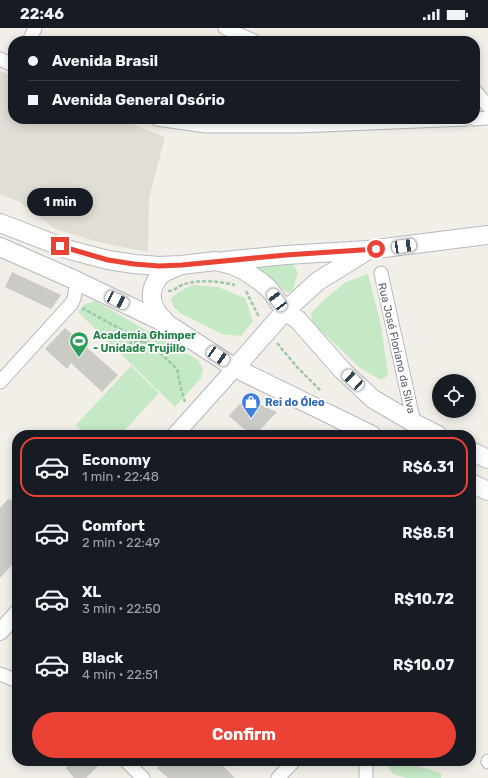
<!DOCTYPE html>
<meta charset="utf-8">
<style>
:root{--surface:#171b24;--page:#242831;--text:#f1f3f6;--muted:#9ea1a6;--line:#363941;--accent:#ea4335}
body{margin:0;font-family:Rubik,sans-serif;background:var(--page);color:var(--text);height:100vh;display:flex;flex-direction:column;font-size:15px;white-space:nowrap}
*{box-sizing:border-box;margin:0}
p{font-size:13px;color:var(--muted)}
.icon{flex:none;width:22px;height:22px;fill:none;stroke:currentColor;stroke-width:2;stroke-linecap:round;stroke-linejoin:round}
.map{position:relative;flex:1;overflow:hidden}
.sheet{position:absolute;left:12px;top:402px;width:464px;height:336px;display:flex;flex-direction:column;background:var(--surface);border-radius:16px;box-shadow:0 2px 10px #0003}
.sheet>*{flex:none}
.hud{position:absolute;left:8px;top:8px;width:472px;height:88px;border-radius:16px;box-shadow:0 2px 10px #0003;display:grid;align-content:center;height:88px;padding:0 20px;background:var(--surface)}
.tools{position:absolute;left:432px;top:346px;display:grid;gap:8px}
.tools a{display:grid;place-items:center;width:44px;height:44px;border-radius:50%;background:var(--surface);box-shadow:0 2px 10px #0003;font-size:20px}
.end{position:absolute;width:18px;height:18px;margin:-9px;border:5px solid #ea4335;background:#fff;box-shadow:0 0 0 2px #fff}
.from{border-radius:50%}
.bubble{position:absolute;height:28px;border-radius:14px;background:var(--surface);box-shadow:0 2px 10px #0003;font-size:13px;font-weight:700;line-height:28px;text-align:center}
.car{position:absolute;width:12px;height:24px;margin:-12px -6px;border-radius:5px;box-shadow:0 0 3px 1px #0007;background:linear-gradient(#fff 24%,#345 0 40%,#fff 0 76%,#345 0 86%,#fff 0)}
.hud b{display:flex;align-items:center;gap:14px;height:38px;font-size:15px}
.hud b+b{border-top:1px solid var(--line)}
.hud i{width:10px;height:10px;background:var(--text)}
ul{padding:7px 0 0;list-style:none}
li{display:flex;align-items:center;gap:12px;height:60px;margin:0 8px 6px;padding:0 12px;border:2px solid transparent;border-radius:16px}
li div{flex:1}
li b{display:block;font-size:15px}
li em{font-style:normal;font-weight:700}
li.active{border-color:var(--accent)}
li>.icon{width:36px;height:36px;stroke-width:1.5}
.action{display:flex;gap:8px;margin-top:auto;padding:8px 20px}
.action a{flex:1;height:46px;border-radius:24px;background:var(--accent);color:#fff;font-size:16px;font-weight:700;line-height:46px;text-align:center}
.status{display:flex;justify-content:space-between;align-items:center;height:28px;padding:0 20px;background:var(--surface);direction:ltr}
.status svg{height:11px;fill:currentColor}
.map>svg:first-child{display:block}
.education{fill:#e1ded6}
.green{fill:#c5e8c5}
.building{fill:#cccac5}
.lines{fill:none;stroke-linecap:round;stroke-linejoin:round}
.minor-casing{stroke:#b5b8bc;stroke-width:15}
.tertiary-casing{stroke:#b5b8bc;stroke-width:18}
.secondary-casing{stroke:#b6babf;stroke-width:20}
.path{stroke:#9cc7a9;stroke-width:2.5;stroke-dasharray:4 2;stroke-linecap:butt}
.minor{stroke:#fff;stroke-width:13}
.tertiary{stroke:#fff;stroke-width:16}
.secondary{stroke:#fff;stroke-width:18}
.route{stroke:#ea4335;stroke-width:5}
.labels{text-anchor:middle;stroke-width:3.5;stroke-linejoin:round;paint-order:stroke}
.leisure-label{font-size:11px;font-weight:bold;fill:#27864d;stroke:#fff;text-anchor:start}
.street-label{font-size:11px;fill:#5f6368;stroke:#fff}
.shop-label{font-size:11px;font-weight:bold;fill:#366cbe;stroke:#fff;text-anchor:start}
</style>
<div class="status"><b>22:46</b><svg viewBox="0 0 49 12"><path d="M0 12V9h3v3zM5 12V6h3v6zM10 12V3h3v9zM15 12V0h3v12zM26 1h20v11H26zM47 4h2v5h-2z"/></svg></div>
<div class="map">
<svg width="488" height="750" viewBox="0 0 488 750">
<rect width="100%" height="100%" fill="#f1efe8"/>
<path class="education" d="M0 43 13 48V91H119L165 109 149 170 148 224 102 215 55 201 20 174 0 166Z"/>
<path class="green" d="M292 234 298 245 293 261 288 265 248 237Z
M368 246 381 298 388 347 381 352 360 340 312 294 311 285 325 271 346 254Z
M192 257 218 259 245 270 253 293 241 308 222 306 180 285 173 278 171 270 179 264Z
M95 273 198 332 203 341 201 350 175 379 78 284 85 276Z
M131 338 159 365 120 407H86L76 397Z
M378 733H400L441 745V750H407L393 746 386 735Z"/>
<path class="building" d="M12 244 61 267 51 281 5 259Z
M65 300 118 347 102 364 71 335 67 341 45 321Z
M245 370 277 384 255 407H251L229 388Z
M17 466V532L0 550V480L9 470 10 473Z
M72 733H103L86 750H74L66 740Z
M164 733H212L218 739 221 736 235 750H168L157 740Z"/>
<g class="lines">
<g class="minor-casing">
<path id="minor" d="M225 0 254 13
M29 13 35 0
M0 31 13 37
M475 63 488 78
M157 91 206 98H297L466 91
M475 91 488 90
M381 245 414 395
M0 354 72 275C76 267 76 261 75 252
M0 646 17 653
M126 733 143 750
M488 733V734
M278 750 294 733
M366 750V733"/>
</g>
<g class="tertiary-casing">
<path id="tertiary" d="M175 407 235 340
M0 604 17 585"/>
</g>
<g class="secondary-casing">
<path id="secondary" d="M0 195 70 222 108 232 134 236 159 238 181 237 216 233 232 237 245 243 261 254 270 262 285 283 298 292 342 342 373 371 414 395 438 407
M0 219 75 252 169 297 235 340 372 407
M224 233 286 227 368 222 488 207
M166 294C152 282 146 265 159 249 164 243 172 241 179 238
M235 340 285 283 318 253 365 224
M471 423 488 431
M471 455 488 463"/>
</g>
<path class="path" d="M168 263C174 263 177 259 182 257 198 251 218 253 235 257
M246 263 259 289
M82 280 155 320 177 341 181 361 185 374
M144 314H131L128 325 142 324 149 304
M277 315 297 339 321 363"/>
<use href="#minor" class="minor"/>
<use href="#tertiary" class="tertiary"/>
<use href="#secondary" class="secondary"/>
</g>
<g class="lines">
<path class="route" d="M60 218 108 232 134 236 159 238 182 237 286 227 376 221"/>
</g>
<defs>
<g id="stadium-pin" transform="scale(1)"><path d="M0 17L-7.5 6A9.5 9.5 0 1 1 7.5 6Z" fill="#2e9e5b" stroke="#fff"/><path d="M0-5a6.5 5 0 1 0 0 10a6.5 5 0 1 0 0-10ZM-3.5-1.8h7v3.6h-7Z" fill="#fff"/></g>
<g id="shop-pin" transform="scale(1)"><path d="M0 17L-7.5 6A9.5 9.5 0 1 1 7.5 6Z" fill="#3f7fe0" stroke="#fff"/><path d="M-5-2.5h2.3a2.7 3.5 0 0 1 5.4 0H5L5.5 6h-11ZM-1.5-2.5h3a1.5 2.3 0 0 0-3 0Z" fill="#fff"/></g>
</defs>
<g fill-rule="evenodd">
<use href="#stadium-pin" x="79" y="313"/>
<use href="#shop-pin" x="251" y="374"/>
</g>
<g class="labels">
<g class="leisure-label">
<text x="93" y="311">Academia Ghimper<tspan x="93" dy="13">- Unidade Trujillo</tspan></text>
</g>
<g class="street-label">
<text transform="translate(397 320) rotate(77)" y="4">Rua José Floriano da Silva</text>
</g>
<g class="shop-label">
<text x="265" y="378">Rei do Óleo</text>
</g>
</g>
</svg>
<div class="tools">
<a><svg class="icon" aria-label="locate" viewBox="0 0 24 24"><circle cx="12" cy="12" r="6"/><path d="M12 2v4M12 18v4M2 12h4M18 12h4"/></svg></a>
</div>
<i class="end from" style="left:376px;top:221px"></i>
<i class="end" style="left:60px;top:218px"></i>
<div class="bubble" style="left:27px;top:160px;width:66px">1 min</div>
<i class="car" style="left:404px;top:218px;rotate:82deg"></i>
<i class="car" style="left:117px;top:272px;rotate:116deg"></i>
<i class="car" style="left:277px;top:272px;rotate:323deg"></i>
<i class="car" style="left:218px;top:328px;rotate:124deg"></i>
<i class="car" style="left:353px;top:352px;rotate:313deg"></i>
<div class="hud">
<b><i class="from"></i>Avenida Brasil</b>
<b><i></i>Avenida General Osório</b>
</div>
<section class="sheet">
<ul>
<li class="active"><svg class="icon" aria-label="car" viewBox="0 0 24 24"><path d="M5 17H2v-5l4-1 3-4h7l3 4 3 1v5h-3M9 17h6M6 11h13"/><circle cx="7" cy="17" r="2"/><circle cx="17" cy="17" r="2"/></svg><div><b>Economy</b><p>1 min · 22:48</p></div><em>R$6.31</em></li>
<li><svg class="icon" aria-label="car" viewBox="0 0 24 24"><path d="M5 17H2v-5l4-1 3-4h7l3 4 3 1v5h-3M9 17h6M6 11h13"/><circle cx="7" cy="17" r="2"/><circle cx="17" cy="17" r="2"/></svg><div><b>Comfort</b><p>2 min · 22:49</p></div><em>R$8.51</em></li>
<li><svg class="icon" aria-label="car" viewBox="0 0 24 24"><path d="M5 17H2v-5l4-1 3-4h7l3 4 3 1v5h-3M9 17h6M6 11h13"/><circle cx="7" cy="17" r="2"/><circle cx="17" cy="17" r="2"/></svg><div><b>XL</b><p>3 min · 22:50</p></div><em>R$10.72</em></li>
<li><svg class="icon" aria-label="car" viewBox="0 0 24 24"><path d="M5 17H2v-5l4-1 3-4h7l3 4 3 1v5h-3M9 17h6M6 11h13"/><circle cx="7" cy="17" r="2"/><circle cx="17" cy="17" r="2"/></svg><div><b>Black</b><p>4 min · 22:51</p></div><em>R$10.07</em></li>
</ul>
<div class="action"><a>Confirm</a></div>
</section>
</div>
